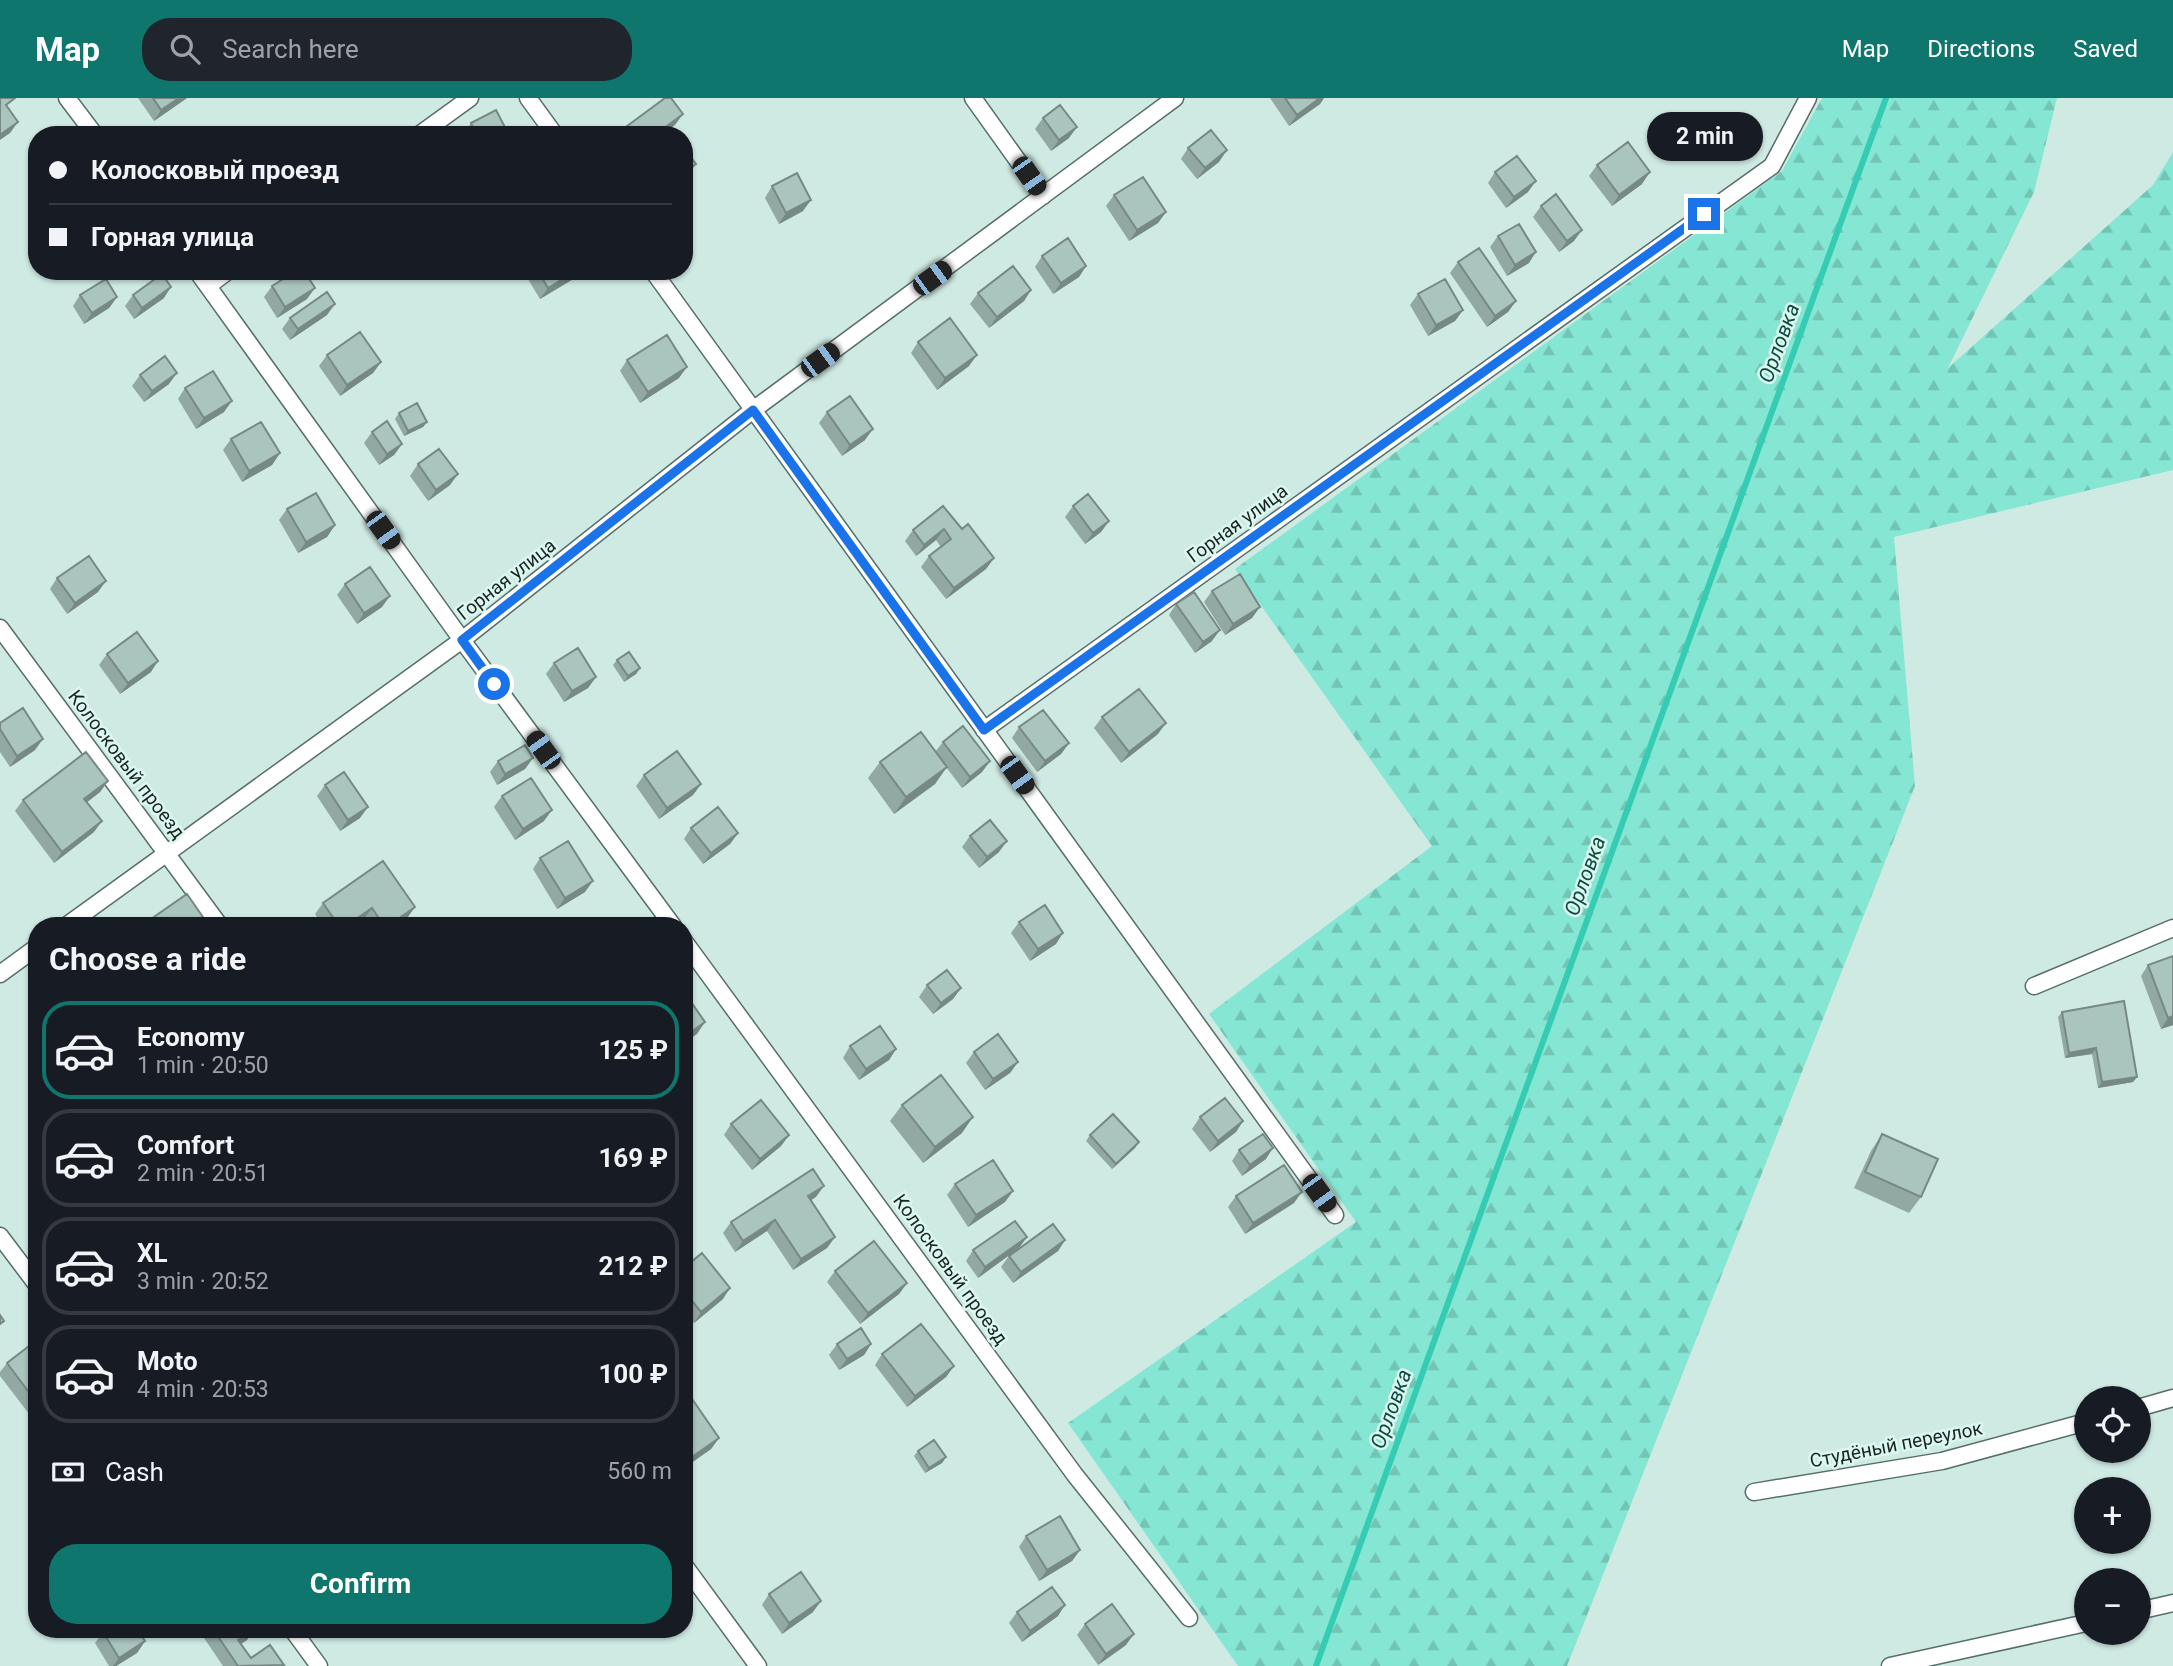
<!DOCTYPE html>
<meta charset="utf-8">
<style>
:root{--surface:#171b24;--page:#20242c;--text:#f1f3f6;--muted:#9ea1a6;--line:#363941;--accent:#0f766e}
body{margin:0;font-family:Roboto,sans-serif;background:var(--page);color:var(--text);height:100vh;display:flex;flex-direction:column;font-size:26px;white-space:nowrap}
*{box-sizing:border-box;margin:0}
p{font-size:23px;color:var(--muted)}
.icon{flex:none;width:38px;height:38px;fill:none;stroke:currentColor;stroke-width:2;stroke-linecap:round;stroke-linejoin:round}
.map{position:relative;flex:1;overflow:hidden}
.side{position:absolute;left:28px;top:819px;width:665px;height:721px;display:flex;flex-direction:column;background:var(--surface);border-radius:28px;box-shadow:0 2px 5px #0004}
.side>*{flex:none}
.banner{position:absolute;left:28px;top:28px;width:665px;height:154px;border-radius:28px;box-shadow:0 2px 5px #0004;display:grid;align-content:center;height:154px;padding:0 21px;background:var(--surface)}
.buttons{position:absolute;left:2074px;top:1288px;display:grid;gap:14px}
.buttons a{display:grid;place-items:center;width:77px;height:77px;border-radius:50%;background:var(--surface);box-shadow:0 2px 5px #0004;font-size:35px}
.end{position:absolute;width:32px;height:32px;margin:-16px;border:9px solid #1a73e8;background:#fff;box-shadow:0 0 0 4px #fff}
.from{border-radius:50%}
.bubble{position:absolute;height:49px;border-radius:24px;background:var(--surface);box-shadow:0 2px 5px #0004;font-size:23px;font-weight:700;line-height:49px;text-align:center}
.car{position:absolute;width:21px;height:42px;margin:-21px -10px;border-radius:9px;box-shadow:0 0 5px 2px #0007;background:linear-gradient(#222 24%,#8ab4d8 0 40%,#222 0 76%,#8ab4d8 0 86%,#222 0)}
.banner b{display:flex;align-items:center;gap:24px;height:66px;font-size:26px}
.banner b+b{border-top:2px solid var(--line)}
.banner i{width:18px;height:18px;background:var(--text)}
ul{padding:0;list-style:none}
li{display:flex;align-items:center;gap:21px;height:98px;margin:0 14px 10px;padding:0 7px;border:4px solid var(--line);border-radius:28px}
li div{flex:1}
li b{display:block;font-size:26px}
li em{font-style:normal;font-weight:700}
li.current{border-color:var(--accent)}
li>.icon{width:63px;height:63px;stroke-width:1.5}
h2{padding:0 21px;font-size:32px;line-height:84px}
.pay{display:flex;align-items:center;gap:18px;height:77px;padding:0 21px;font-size:26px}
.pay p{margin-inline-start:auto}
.action{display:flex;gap:14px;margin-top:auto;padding:14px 21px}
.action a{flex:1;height:80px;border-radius:28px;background:var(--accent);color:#fff;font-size:28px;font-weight:700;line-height:80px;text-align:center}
header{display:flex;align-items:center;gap:42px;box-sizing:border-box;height:98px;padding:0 35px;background:var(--accent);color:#fff}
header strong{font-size:33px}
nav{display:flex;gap:38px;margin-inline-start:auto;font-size:24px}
.search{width:490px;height:63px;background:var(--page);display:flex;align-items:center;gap:18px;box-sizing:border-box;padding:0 24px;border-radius:28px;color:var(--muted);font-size:26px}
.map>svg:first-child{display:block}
.forest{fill:url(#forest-firs)}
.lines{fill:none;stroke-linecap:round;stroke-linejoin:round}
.stream{stroke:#36cbb3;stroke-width:6}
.street-casing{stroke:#566e69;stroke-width:19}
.street{stroke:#fff;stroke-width:16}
.wall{fill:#92a9a3}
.shaded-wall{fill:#778985}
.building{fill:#aac4be;stroke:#778985;stroke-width:2}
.route{stroke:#1a73e8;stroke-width:9}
.labels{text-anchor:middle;stroke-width:5;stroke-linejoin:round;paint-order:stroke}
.street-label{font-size:19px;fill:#1a2422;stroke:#dcf7f0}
.water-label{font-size:21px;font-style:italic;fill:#0e4b42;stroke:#dcf7f0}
</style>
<header>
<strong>Map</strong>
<div class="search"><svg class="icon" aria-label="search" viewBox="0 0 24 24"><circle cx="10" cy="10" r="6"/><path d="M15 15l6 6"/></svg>Search here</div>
<nav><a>Map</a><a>Directions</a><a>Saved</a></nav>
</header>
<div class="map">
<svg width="2173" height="1568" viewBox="0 0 2173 1568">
<defs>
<pattern id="forest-firs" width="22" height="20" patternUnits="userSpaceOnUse" patternTransform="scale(1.75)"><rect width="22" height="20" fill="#85e6d3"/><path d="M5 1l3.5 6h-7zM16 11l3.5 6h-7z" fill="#72c5b5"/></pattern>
</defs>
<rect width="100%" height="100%" fill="#cfeae3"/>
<path class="forest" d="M1822 0H2057L2034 94 1948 270 2153 87 2173 54V372L1894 439 1915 688 1567 1568H1238L1068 1325 1356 1124 1209 916 1432 748 1235 471 1782 73Z"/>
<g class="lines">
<path class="stream" d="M1316 1568 1886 0"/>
<g class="street-casing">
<path id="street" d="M67 0 95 37
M528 0 555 37
M973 0 1043 98
M419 37 470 0
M197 173 462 542 673 828
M653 173 1335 1117
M208 188 228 173
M0 530 220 828
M984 632 1772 68 1808 0
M66 828 462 542 753 312 1175 0
M684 843 1075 1377 1189 1520
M0 876 37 849
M2034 888 2173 830
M0 1138 37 1187
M2138 1310 2173 1300
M1754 1394 1942 1363 2086 1324
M684 1467 758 1568
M2138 1513 2173 1505
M292 1531 319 1568
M1890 1568 2086 1525"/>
</g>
<use href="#street" class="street"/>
</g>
<path class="wall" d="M138 0H187L154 23Z
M1270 0H1324L1320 6 1289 28Z
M1043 20 1069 40 1051 53 1035 31Z
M471 25 509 37H463Z
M1188 50 1219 64 1197 81 1181 61Z
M1597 67 1642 86 1612 108 1589 78Z
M1495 74 1528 94 1506 110 1488 85Z
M772 88 803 113 779 126 765 100Z
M1114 97 1166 114 1158 125 1129 143 1106 108Z
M1541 108 1574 143 1559 154 1533 119Z
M1498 138 1529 165 1507 178 1490 149Z
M1042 158 1086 168 1079 179 1053 196 1035 169Z
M1458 164 1516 203 1508 214 1487 229 1450 175Z
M523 173H583L580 177 540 201Z
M272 188 307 201 277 220 264 199Z
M1031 192 1024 203 989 230 970 206 978 195Z
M1418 196 1463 212 1455 223 1428 238 1410 207Z
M80 197 117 199 109 210 84 226 73 208Z
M133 197 164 200 134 221 125 208Z
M327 217 290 242 282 231 290 220Z
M918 244 969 268 937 292 911 255Z
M327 257 381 264 373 275 340 298 319 268Z
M627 262 679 280 640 305 620 273Z
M140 277 169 286 144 304 132 288Z
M185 290 224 314 196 331 178 301Z
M827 314 865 342 842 358 819 325Z
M399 315 427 324 423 329 404 338 395 321Z
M372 334 402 346 394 357 379 367 364 345Z
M231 341 280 355 272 367 242 384 223 352Z
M418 366 450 387 428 403 410 378Z
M1073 408 1109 423 1101 434 1085 446 1065 419Z
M287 411 335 427 327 439 298 455 279 422Z
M962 431 994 460 986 471 946 501 921 469 929 458 941 449 936 442 916 458 905 443 913 432Z
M57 480 98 494 67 516 50 491Z
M345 486 382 509 357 526 337 497Z
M1212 493 1252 520 1225 537 1204 504Z
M1176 506 1212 543 1195 555 1169 517Z
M107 556 151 574 120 596 99 567Z
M617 562 640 570 636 576 624 584 613 567Z
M554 565 596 579 588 590 564 604 546 576Z
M1102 619 1158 636 1121 665 1094 630Z
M0 625 35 652 10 669 0 654Z
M1019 629 1069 645 1061 656 1037 674 1012 640Z
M943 644 990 663 982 674 962 690 946 669 935 686 894 716 868 680 880 664 935 654Z
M533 660 525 671 497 687 490 674 498 663Z
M644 677 701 686 693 697 659 721 636 688Z
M108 683 100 694 87 704 94 734 54 765 15 713 23 702Z
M325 687 360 720 340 733 317 698Z
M502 698 544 723 515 742 494 709Z
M691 730 738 735 730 746 703 766 684 741Z
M970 738 999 754 979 770 962 749Z
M540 760 585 794 557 811 533 771Z
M323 805 415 809 407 820 396 828H368L364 821 354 828H323L315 816Z
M1019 824 1056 846 1030 863 1011 835Z
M2148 867 2173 927 2161 931 2141 878Z
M927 887 961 890 953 901 933 916 919 899Z
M2062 914 2137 979 2133 984 2098 990 2092 956 2065 960 2058 919Z
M850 948 896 951 889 962 859 982 843 960Z
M974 954 1018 964 1010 975 985 992 966 965Z
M37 1003V1026L28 1015Z
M902 1007 962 1035 923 1065 890 1023Z
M1200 1019 1243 1023 1236 1034 1210 1054 1192 1031Z
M731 1026 789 1037 781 1048 752 1072 724 1037Z
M1882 1036 1921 1099 1909 1115 1854 1090 1871 1053Z
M1090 1037 1135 1050 1112 1071 1086 1043Z
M1239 1052 1266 1061 1242 1078 1232 1063Z
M955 1086 1013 1093 1005 1104 968 1129 947 1097Z
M1236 1098 1294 1105 1245 1136 1228 1109Z
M816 1099 811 1102 835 1139 827 1150 793 1172 767 1133 735 1154 723 1135 731 1124Z
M1027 1139 1019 1150 978 1180 966 1163 973 1152Z
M1065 1142 1058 1153 1013 1185 1001 1169 1009 1158Z
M684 1170 723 1201 694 1225 684 1213Z
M835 1173 907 1185 899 1196 860 1226 827 1184Z
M37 1242V1325H36L0 1278V1274L7 1265Z
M837 1246H871L864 1257 839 1272 829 1257Z
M882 1256 954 1268 946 1279 907 1309 875 1267Z
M684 1298 719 1340 711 1351 684 1370Z
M918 1353 946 1359 942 1365 925 1375 914 1358Z
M1026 1438 1080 1452 1072 1463 1039 1483 1019 1449Z
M769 1496 813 1514 782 1536 762 1507Z
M1017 1514 1058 1518 1022 1544 1009 1525Z
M1085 1526 1126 1547 1098 1567 1077 1537Z
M206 1531H254L247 1542 241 1546 251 1560 283 1568H223L202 1537Z
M353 1531H364L356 1537Z
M103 1534 145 1543 137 1555 116 1568H109L95 1545Z"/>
<path class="shaded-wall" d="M179 0H187L154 23 161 12Z
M1320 0H1324L1320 6 1289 28 1297 17Z
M683 16 675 27 662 37H655Z
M18 24 10 35 0 42V37Z
M1077 29 1069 40 1051 53 1059 42Z
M1227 52 1219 64 1197 81 1205 70Z
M696 66 688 77 684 79V74Z
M1650 74 1642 86 1612 108 1619 97Z
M1536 83 1528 94 1506 110 1514 99Z
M811 102 803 113 779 126 786 115Z
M1166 114 1158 125 1129 143 1137 132Z
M1582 132 1574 143 1559 154 1567 143Z
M1536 154 1529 165 1507 178 1515 167Z
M1086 168 1079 179 1053 196 1061 185Z
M576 173H583L580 177 540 201 548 190Z
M171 189 164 200 134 221 142 210Z
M315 190 307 201 277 220 285 209Z
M1031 192 1024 203 989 230 997 219Z
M117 199 109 210 84 226 92 215Z
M1516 203 1508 214 1487 229 1495 218Z
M335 206 327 217 290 242 298 231Z
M1463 212 1455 223 1428 238 1436 227Z
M977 257 969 268 937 292 945 280Z
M381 264 373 275 340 298 347 287Z
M687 269 679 280 640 305 648 294Z
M177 275 169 286 144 304 152 293Z
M232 303 224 314 196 331 204 320Z
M427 324 423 329 404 338 408 333Z
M873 331 865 342 842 358 850 347Z
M402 346 394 357 379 367 387 356Z
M280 355 272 367 242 384 249 373Z
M458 376 450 387 428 403 436 392Z
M1109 423 1101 434 1085 446 1093 435Z
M335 427 327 439 298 455 306 444Z
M944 431 936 442 916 458 924 447Z
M994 460 986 471 946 501 954 490Z
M106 483 98 494 67 516 75 505Z
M390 498 382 509 357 526 364 515Z
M1260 509 1252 520 1225 537 1233 526Z
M1220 532 1212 543 1195 555 1203 544Z
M158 563 151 574 120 596 128 585Z
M640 570 636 576 624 584 628 578Z
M596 579 588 590 564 604 572 593Z
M1166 625 1158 636 1121 665 1129 654Z
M43 641 35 652 10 669 17 658Z
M1069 645 1061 656 1037 674 1045 663Z
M533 660 525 671 497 687 505 676Z
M990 663 982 674 962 690 970 679Z
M947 669 935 686 894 716 906 699Z
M108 683 100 694 77 712 84 701Z
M701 686 693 697 659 721 667 710Z
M368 709 360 720 340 733 348 722Z
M552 712 544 723 515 742 523 731Z
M102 723 94 734 54 765 62 754Z
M738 735 730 746 703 766 711 755Z
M1007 743 999 754 979 770 987 759Z
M593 783 585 794 557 811 565 800Z
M415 809 407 820 396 828H388Z
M372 810 364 821 354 828H346Z
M1063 835 1056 846 1030 863 1038 851Z
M961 890 953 901 933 916 941 905Z
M2173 918V927L2161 931 2168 920Z
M705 924 697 936 684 945V939Z
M2096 950 2092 956 2065 960 2069 955Z
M896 951 889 962 859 982 866 971Z
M1018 964 1010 975 985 992 993 981Z
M2137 979 2133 984 2098 990 2102 984Z
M973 1019 962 1035 923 1065 935 1049Z
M1243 1023 1236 1034 1210 1054 1218 1043Z
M789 1037 781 1048 752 1072 760 1061Z
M1139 1044 1135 1050 1112 1071 1116 1066Z
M1273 1050 1266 1061 1242 1078 1250 1067Z
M824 1088 816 1099 800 1109 808 1098Z
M1013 1093 1005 1104 968 1129 976 1117Z
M1302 1094 1294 1105 1245 1136 1253 1125Z
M775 1122 767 1133 735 1154 743 1143Z
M835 1139 827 1150 793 1172 801 1161Z
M1027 1139 1019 1150 978 1180 985 1169Z
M1065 1142 1058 1153 1013 1185 1021 1174Z
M907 1185 899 1196 860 1226 868 1215Z
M730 1190 723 1201 694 1225 701 1214Z
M871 1246 864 1257 839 1272 847 1261Z
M954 1268 946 1279 907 1309 915 1298Z
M719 1340 711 1351 684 1370V1367L689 1361Z
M946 1359 942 1365 925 1375 929 1370Z
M1080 1452 1072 1463 1039 1483 1047 1472Z
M821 1503 813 1514 782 1536 789 1525Z
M1065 1507 1058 1518 1022 1544 1030 1533Z
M254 1531 247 1542 231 1553 238 1542Z
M1134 1536 1126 1547 1098 1567 1106 1556Z
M145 1543 137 1555 116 1568H113L119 1560Z"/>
<path class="building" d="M0 0H15L6 7 18 24 0 37Z
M153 0H179L161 12Z
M665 0H671L683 16 655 37H615Z
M1285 0H1320L1297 17Z
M1060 7 1077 29 1059 42 1043 20Z
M496 12 509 37H477L471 25Z
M191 30 196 37H182Z
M239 31 242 37H228Z
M1211 32 1227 52 1205 70 1188 50Z
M1628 44 1650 74 1619 97 1597 67Z
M684 50 696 66 684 74Z
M1517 58 1536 83 1514 99 1495 74Z
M797 75 811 102 786 115 772 88Z
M1143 79 1166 114 1137 132 1114 97Z
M1556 96 1582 132 1567 143 1541 108Z
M1519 126 1536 154 1515 167 1498 138Z
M1068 140 1086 168 1061 185 1042 158Z
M1479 150 1516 203 1495 218 1458 164Z
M1013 168 1031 192 997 219 978 195Z
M296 173H304L315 190 285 209 272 188Z
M538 173H576L548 190Z
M162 176 171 189 142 210 133 197Z
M106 181 117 199 92 215 80 197Z
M1445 181 1463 212 1436 227 1418 196Z
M327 194 335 206 298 231 290 220Z
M950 220 977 257 945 280 918 244Z
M360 234 381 264 347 287 327 257Z
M667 237 687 269 648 294 627 262Z
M165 258 177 275 152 293 140 277Z
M213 273 232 303 204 320 185 290Z
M850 298 873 331 850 347 827 314Z
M417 305 427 324 408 333 399 315Z
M387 323 402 346 387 356 372 334Z
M261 324 280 355 249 373 231 341Z
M439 351 458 376 436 392 418 366Z
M316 395 335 427 306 444 287 411Z
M1088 396 1109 423 1093 435 1073 408Z
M943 408 962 431 968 426 994 460 954 490 929 458 951 441 944 431 924 447 913 432Z
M89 458 106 483 75 505 57 480Z
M370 469 390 498 364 515 345 486Z
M1240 476 1260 509 1233 526 1212 493Z
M1194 494 1220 532 1203 544 1176 506Z
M137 534 158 563 128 585 107 556Z
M578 550 596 579 572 593 554 565Z
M629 554 640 570 628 578 617 562Z
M1139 591 1166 625 1129 654 1102 619Z
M23 610 43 641 17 658 0 631V625Z
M1043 612 1069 645 1045 663 1019 629Z
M963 628 990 663 970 679 943 644Z
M921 634 947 669 906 699 880 664Z
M525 647 533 660 505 676 498 663Z
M677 653 701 686 667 710 644 677Z
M86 654 108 683 84 701 102 723 62 754 23 702Z
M344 674 368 709 348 722 325 687Z
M531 680 552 712 523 731 502 698Z
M718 709 738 735 711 755 691 730Z
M990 722 1007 743 987 759 970 738Z
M568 743 593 783 565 800 540 760Z
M383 763 415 809 388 828H384L372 810 346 828H339L323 805Z
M187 796 205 822 197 828H141Z
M1045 807 1063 835 1038 851 1019 824Z
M2173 858V918L2168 920 2148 867Z
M947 872 961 890 941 905 927 887Z
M684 894 705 924 684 939Z
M2124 903 2137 979 2102 984 2096 950 2069 955 2062 914Z
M880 928 896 951 866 971 850 948Z
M998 936 1018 964 993 981 974 954Z
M941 977 973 1019 935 1049 902 1007Z
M1225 1000 1243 1023 1218 1043 1200 1019Z
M761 1002 789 1037 760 1061 731 1026Z
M1113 1016 1139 1044 1116 1066 1090 1037Z
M1263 1036 1273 1050 1250 1067 1239 1052Z
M1882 1036 1938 1061 1921 1099 1865 1074Z
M993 1062 1013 1093 976 1117 955 1086Z
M1284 1067 1302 1094 1253 1125 1236 1098Z
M813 1071 824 1088 808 1098 835 1139 801 1161 775 1122 743 1143 731 1124Z
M1015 1123 1027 1139 985 1169 973 1152Z
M1053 1126 1065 1142 1021 1174 1009 1158Z
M874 1143 907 1185 868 1215 835 1173Z
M702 1155 730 1190 701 1214 684 1193V1170Z
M0 1217 4 1223 0 1226Z
M921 1226 954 1268 915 1298 882 1256Z
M861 1230 871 1246 847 1261 837 1246Z
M37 1242V1305L7 1265Z
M688 1295 719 1340 689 1361 684 1355V1298Z
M934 1342 946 1359 929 1370 918 1353Z
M1060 1418 1080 1452 1047 1472 1026 1438Z
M801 1474 821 1503 789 1525 769 1496Z
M1052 1489 1065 1507 1030 1533 1017 1514Z
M1112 1506 1134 1536 1106 1556 1085 1526Z
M108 1531H137L145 1543 119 1560 103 1534Z
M213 1531H254L238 1542 251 1560 270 1547 284 1567 238 1568Z"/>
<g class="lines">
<path class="route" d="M494 586 462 542 753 312 984 632 1704 116"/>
</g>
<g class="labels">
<g class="street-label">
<text transform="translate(1237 425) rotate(-36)" y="7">Горная улица</text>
<text transform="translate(506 481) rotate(-38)" y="7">Горная улица</text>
<text transform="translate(127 666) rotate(53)" y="7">Колосковый проезд</text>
<text transform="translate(951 1171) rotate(54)" y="7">Колосковый проезд</text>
<text transform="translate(1896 1346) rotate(-11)" y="7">Студёный переулок</text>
</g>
<g class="water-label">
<text transform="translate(1779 245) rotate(-70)" y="7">Орловка</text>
<text transform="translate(1585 778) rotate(-70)" y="7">Орловка</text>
<text transform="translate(1391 1311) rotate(-70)" y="7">Орловка</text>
</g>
</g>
</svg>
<div class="buttons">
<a><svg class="icon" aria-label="locate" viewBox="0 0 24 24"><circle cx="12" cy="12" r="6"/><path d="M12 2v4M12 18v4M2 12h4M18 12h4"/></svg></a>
<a>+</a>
<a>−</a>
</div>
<i class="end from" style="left:494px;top:586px"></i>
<i class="end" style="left:1704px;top:116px"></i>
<div class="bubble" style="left:1647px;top:14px;width:116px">2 min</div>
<i class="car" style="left:1029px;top:78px;rotate:145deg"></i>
<i class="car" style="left:932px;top:180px;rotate:54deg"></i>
<i class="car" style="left:820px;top:262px;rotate:54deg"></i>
<i class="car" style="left:383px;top:432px;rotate:144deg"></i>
<i class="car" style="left:543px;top:652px;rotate:324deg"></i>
<i class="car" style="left:1017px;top:677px;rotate:144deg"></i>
<i class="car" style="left:1319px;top:1095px;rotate:144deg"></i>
<div class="banner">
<b><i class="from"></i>Колосковый проезд</b>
<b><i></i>Горная улица</b>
</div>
<section class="side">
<h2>Choose a ride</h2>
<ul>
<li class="current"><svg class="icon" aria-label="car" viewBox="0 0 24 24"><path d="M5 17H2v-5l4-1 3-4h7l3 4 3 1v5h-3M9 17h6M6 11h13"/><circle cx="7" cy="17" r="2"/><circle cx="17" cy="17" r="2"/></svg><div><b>Economy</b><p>1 min · 20:50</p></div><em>125 ₽</em></li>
<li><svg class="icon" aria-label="car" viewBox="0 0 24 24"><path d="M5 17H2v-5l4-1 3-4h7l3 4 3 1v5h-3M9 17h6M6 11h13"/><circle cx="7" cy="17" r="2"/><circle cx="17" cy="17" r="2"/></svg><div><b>Comfort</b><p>2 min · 20:51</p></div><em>169 ₽</em></li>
<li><svg class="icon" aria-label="car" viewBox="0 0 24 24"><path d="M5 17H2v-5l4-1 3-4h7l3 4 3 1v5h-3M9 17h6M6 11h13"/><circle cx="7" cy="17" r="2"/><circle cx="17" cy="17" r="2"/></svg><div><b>XL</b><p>3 min · 20:52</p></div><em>212 ₽</em></li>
<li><svg class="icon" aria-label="car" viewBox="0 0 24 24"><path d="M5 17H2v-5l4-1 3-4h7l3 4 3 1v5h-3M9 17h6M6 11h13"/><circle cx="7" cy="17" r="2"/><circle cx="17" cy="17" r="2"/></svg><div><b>Moto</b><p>4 min · 20:53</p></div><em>100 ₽</em></li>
</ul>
<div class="pay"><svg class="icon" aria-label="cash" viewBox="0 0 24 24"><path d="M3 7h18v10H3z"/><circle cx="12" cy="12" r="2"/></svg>Cash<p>560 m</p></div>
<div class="action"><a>Confirm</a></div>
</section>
</div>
